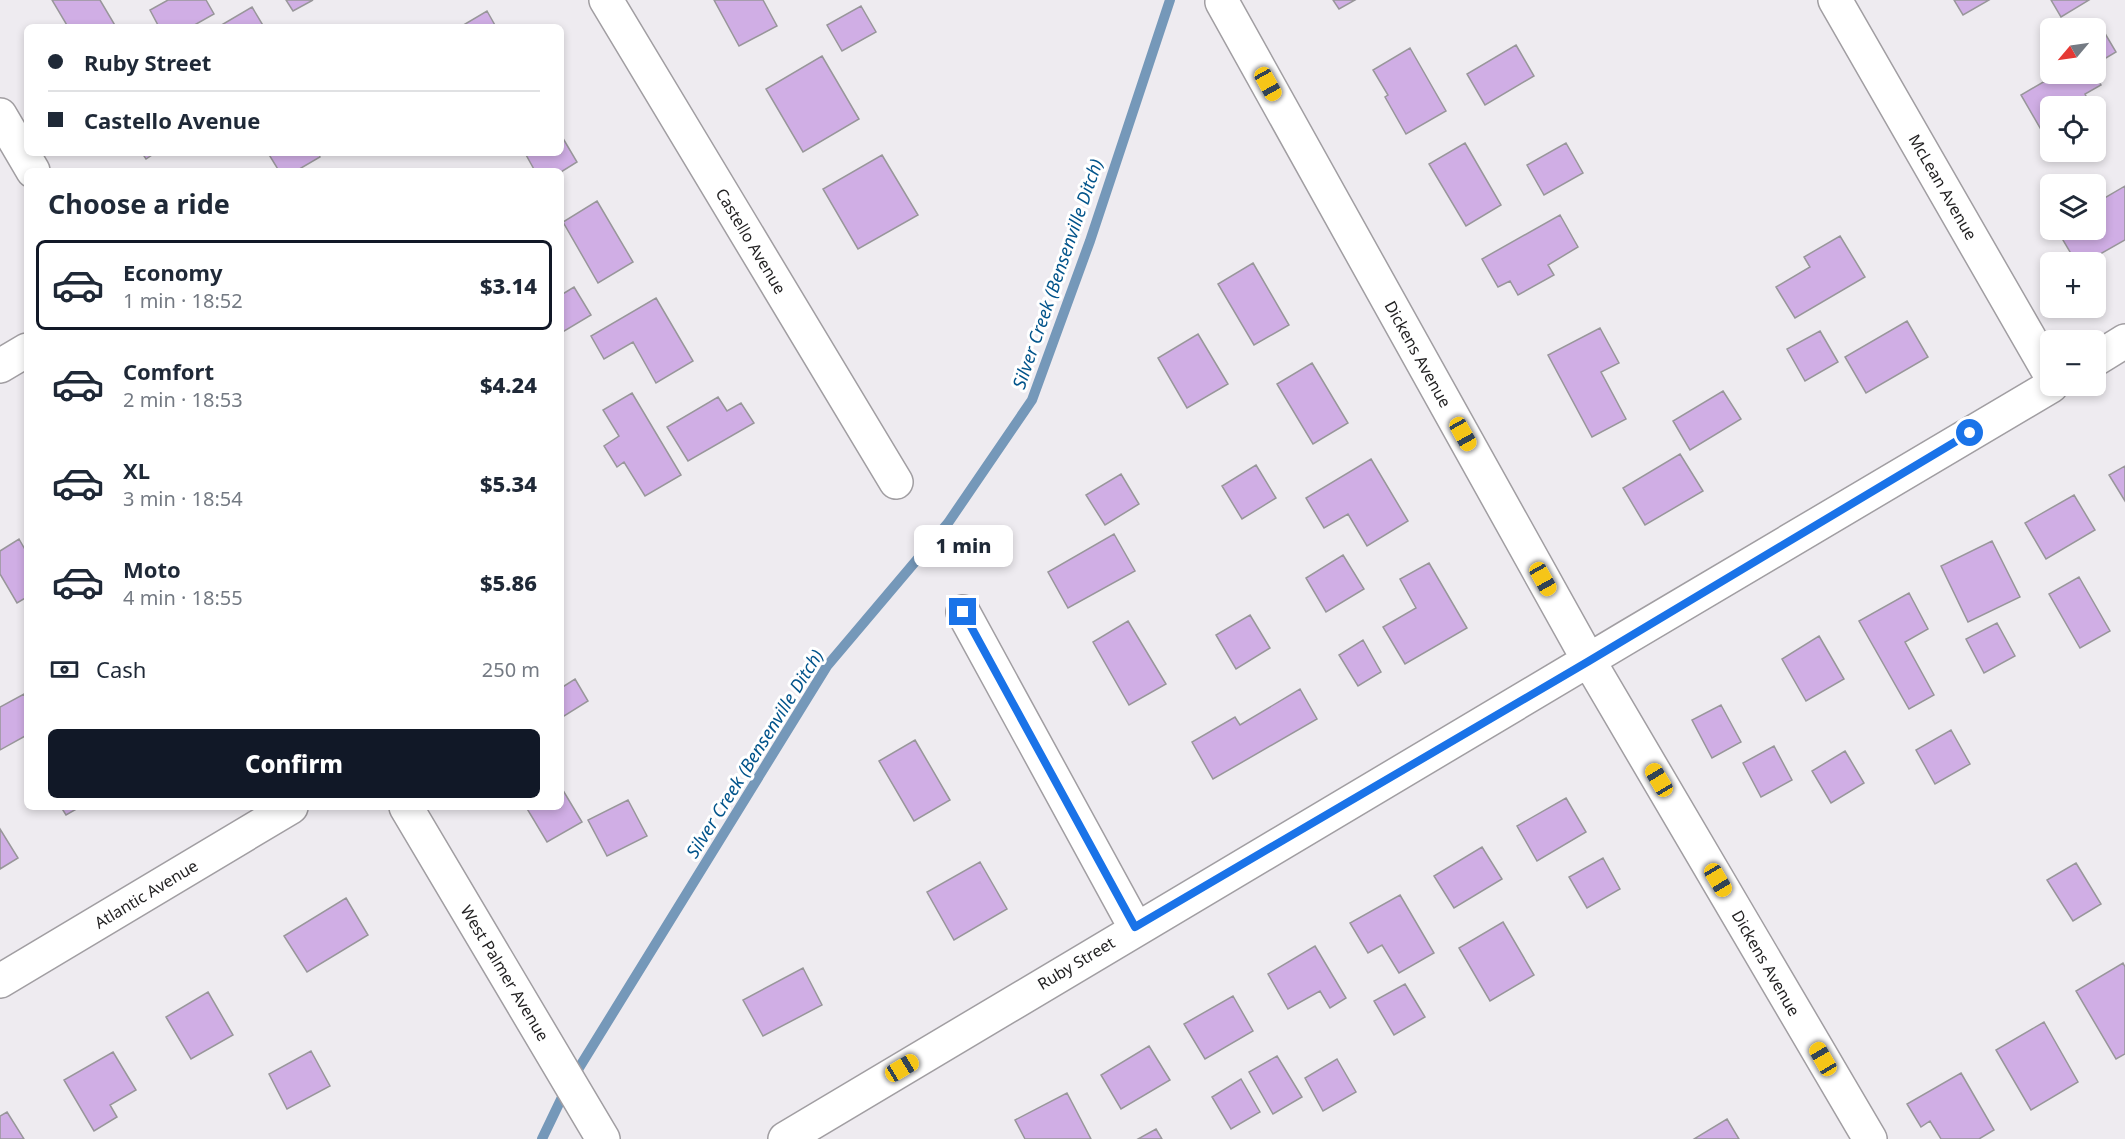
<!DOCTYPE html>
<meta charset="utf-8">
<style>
:root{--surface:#fff;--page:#f6f6f7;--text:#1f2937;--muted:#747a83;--line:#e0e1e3;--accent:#111827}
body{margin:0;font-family:"Noto Sans",sans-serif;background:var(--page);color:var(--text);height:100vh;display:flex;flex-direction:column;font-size:22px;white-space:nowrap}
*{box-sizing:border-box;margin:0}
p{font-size:20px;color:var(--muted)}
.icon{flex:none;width:33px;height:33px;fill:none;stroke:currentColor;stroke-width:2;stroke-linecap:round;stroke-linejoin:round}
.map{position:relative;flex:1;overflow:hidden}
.sheet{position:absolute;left:24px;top:168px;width:540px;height:642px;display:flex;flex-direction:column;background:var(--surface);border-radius:9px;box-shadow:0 3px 9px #0003}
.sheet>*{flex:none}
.banner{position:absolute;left:24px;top:24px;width:540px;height:132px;border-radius:9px;box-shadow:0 3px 9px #0003;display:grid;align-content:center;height:132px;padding:0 24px;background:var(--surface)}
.needle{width:39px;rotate:241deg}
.fabs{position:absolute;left:2040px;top:18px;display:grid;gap:12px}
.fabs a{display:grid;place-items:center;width:66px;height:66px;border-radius:9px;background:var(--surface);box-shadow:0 3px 9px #0003;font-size:30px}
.end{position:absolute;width:27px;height:27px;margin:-14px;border:8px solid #1a73e8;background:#fff;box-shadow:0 0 0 3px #fff}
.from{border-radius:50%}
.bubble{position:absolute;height:42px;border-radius:9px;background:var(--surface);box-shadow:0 3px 9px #0003;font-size:20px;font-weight:800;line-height:42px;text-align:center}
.car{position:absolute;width:18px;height:36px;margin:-18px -9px;border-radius:8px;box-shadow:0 0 4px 2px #0007;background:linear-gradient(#f5c518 24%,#345 0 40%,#f5c518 0 76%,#345 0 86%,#f5c518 0)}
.banner b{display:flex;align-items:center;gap:21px;height:57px;font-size:22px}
.banner b+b{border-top:2px solid var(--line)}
.banner i{width:15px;height:15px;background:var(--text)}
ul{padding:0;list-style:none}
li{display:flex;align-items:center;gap:18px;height:90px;margin:0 12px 9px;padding:0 12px;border:3px solid transparent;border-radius:9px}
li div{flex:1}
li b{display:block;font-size:22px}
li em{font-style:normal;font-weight:800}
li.selected{border-color:var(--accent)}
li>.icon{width:54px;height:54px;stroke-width:1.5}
h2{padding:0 24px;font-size:27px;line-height:72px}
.pay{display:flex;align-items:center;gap:15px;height:66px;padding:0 24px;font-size:22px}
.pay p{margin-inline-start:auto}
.action{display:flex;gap:12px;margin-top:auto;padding:12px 24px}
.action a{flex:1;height:69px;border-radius:9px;background:var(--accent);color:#fff;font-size:24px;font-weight:800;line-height:69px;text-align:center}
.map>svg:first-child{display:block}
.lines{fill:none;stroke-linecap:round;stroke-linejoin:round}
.stream{stroke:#7598b9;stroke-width:10}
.building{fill:#d0aee5;stroke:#98969a;stroke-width:1.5}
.minor-casing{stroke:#a19ea2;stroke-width:36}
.minor{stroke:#fff;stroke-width:33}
.route{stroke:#1a73e8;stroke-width:8}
.labels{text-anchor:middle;stroke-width:6;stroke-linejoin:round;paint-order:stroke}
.street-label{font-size:16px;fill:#232223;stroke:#fff}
.water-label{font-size:18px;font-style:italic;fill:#02548b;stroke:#fff}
</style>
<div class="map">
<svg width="2125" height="1139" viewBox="0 0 2125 1139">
<rect width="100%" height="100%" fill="#eeebf0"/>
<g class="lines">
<path class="stream" d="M542 1139 566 1089 827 666 948 523 1032 400 1090 241 1170 0"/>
</g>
<path class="building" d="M52 0H100L116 27H68Z
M168 0H206L214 14 191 27H159L150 10Z
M286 0H313L293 11Z
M714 0H763L777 26 739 46Z
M1333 0H1355L1339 9Z
M1954 0H1989L1963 15Z
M2051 0H2089L2061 17Z
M861 6 876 32 842 51 827 25Z
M252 7 264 27H218Z
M487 11 496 27H460Z
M2100 25 2116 52 2096 64 2095 28Z
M1516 45 1534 76 1485 105 1467 74Z
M1410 48 1446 111 1406 134 1385 97 1388 95 1373 70Z
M822 56 859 119 803 152 766 89Z
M2057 74H2094L2101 85 2085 94 2091 106H2050V138L2047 140 2021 95Z
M561 135 577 162 561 172 535 171 525 153H561Z
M1465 143 1501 205 1466 226 1429 164Z
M1566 143 1583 173 1544 195 1527 165Z
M142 153H155L146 159Z
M268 153H318L320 157 296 171H279Z
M882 155 918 215 858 249 823 189Z
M2125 186V240L2086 262H2076L2057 230H2096V203Z
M597 201 633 262 598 283 563 222Z
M1560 215 1578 247 1548 265 1554 275 1518 295 1510 281 1498 287 1482 259Z
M1840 236 1865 277 1795 318 1776 287 1810 267 1804 257Z
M1253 263 1289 325 1254 345 1218 284Z
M574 287 591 315 561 333V295Z
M656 298 693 361 656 383 633 342 604 359 591 336Z
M1907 321 1928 357 1866 393 1845 357Z
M1600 328 1619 363 1601 372 1626 419 1592 437 1548 355Z
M1820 331 1838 362 1805 381 1787 349Z
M1198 334 1228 384 1187 408 1158 358Z
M1312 363 1348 423 1313 444 1277 384Z
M1723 391 1741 419 1690 450 1673 421Z
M632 393 681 475 645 496 624 462 617 467 604 446 619 436 603 410Z
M718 397 727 411 741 403 754 423 688 461 667 427Z
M1680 454 1703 491 1645 525 1623 488Z
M1371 459 1408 521 1367 546 1348 514 1324 528 1306 498Z
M1256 465 1276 498 1242 519 1222 486Z
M2125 466V501L2109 475Z
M1121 474 1139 504 1105 525 1086 495Z
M2074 495 2095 530 2046 559 2025 523Z
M1114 534 1135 571 1068 608 1048 572Z
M19 539 27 553V597L17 603 0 574V551Z
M1992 541 2020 597 1968 622 1941 566Z
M1343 555 1364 589 1326 612 1306 578Z
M1429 563 1467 628 1405 664 1383 627 1416 608 1400 579Z
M2079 577 2110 631 2080 648 2049 594Z
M1909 593 1928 629 1905 642 1934 695 1909 709 1859 621Z
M1250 615 1270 648 1236 669 1216 635Z
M1128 621 1166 684 1129 705 1093 642Z
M1997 623 2015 656 1984 673 1966 639Z
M1819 636 1844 679 1806 701 1782 659Z
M1363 640 1381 672 1358 686 1339 655Z
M575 679 588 701 561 718V688Z
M1300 689 1317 719 1213 779 1192 742 1235 717 1240 725Z
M24 694 27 700V735L0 750V707Z
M1721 705 1741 742 1712 758 1692 720Z
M1951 730 1970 764 1935 784 1916 750Z
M915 740 950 800 914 821 879 761Z
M1774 746 1792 780 1761 797 1743 763Z
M1845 751 1864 783 1831 803 1812 771Z
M561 787 582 822 547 842 526 807H561Z
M1566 798 1586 832 1537 861 1517 826Z
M628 800 647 836 607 856 588 820Z
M61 807H80L66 815Z
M0 829 18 858 0 869Z
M1482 847 1502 879 1454 908 1434 876Z
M1603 858 1620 889 1587 908 1569 877Z
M980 862 1007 909 954 940 927 892Z
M2076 863 2101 904 2073 921 2047 880Z
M1400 895 1434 953 1399 973 1382 945 1368 953 1350 923Z
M346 898 368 935 307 972 284 936Z
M1503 922 1534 975 1490 1001 1459 948Z
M1315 946 1346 998 1330 1008 1320 991 1288 1009 1268 974Z
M2123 963 2125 967V1054L2116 1059 2076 991Z
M803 968 822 1005 763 1036 743 1000Z
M1405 984 1425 1017 1394 1035 1374 1001Z
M208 992 233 1035 191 1059 166 1017Z
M1233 996 1253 1031 1205 1059 1184 1024Z
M2044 1022 2078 1082 2031 1110 1996 1050Z
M1149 1046 1170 1080 1121 1109 1101 1075Z
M311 1051 330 1086 287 1109 269 1074Z
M113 1052 136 1090 110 1105 117 1117 94 1131 64 1080Z
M1277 1056 1302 1097 1273 1114 1249 1072Z
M1337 1059 1356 1092 1323 1111 1305 1078Z
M1961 1073 1994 1130 1979 1139H1941L1930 1121 1921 1127 1907 1104Z
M1241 1079 1260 1112 1231 1129 1212 1097Z
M1067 1093 1091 1139H1025L1015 1120Z
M7 1112 24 1139H0V1116Z
M1727 1119 1739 1139H1694Z
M1156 1129 1162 1139H1138Z"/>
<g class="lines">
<g class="minor-casing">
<path id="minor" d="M606 0 896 482
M1835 0 2050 374
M1222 2 1589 661 1870 1139
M0 115 33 171
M2096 359 2125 341
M0 366 27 350
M963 612 1135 927
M406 807 603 1139
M0 981 291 807
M785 1139C1205 885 1629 637 2051 386"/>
</g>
<use href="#minor" class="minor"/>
</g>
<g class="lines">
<path class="route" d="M963 612 1135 927 1589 661 1970 433"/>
</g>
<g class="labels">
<g class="street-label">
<text transform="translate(1943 187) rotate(60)" y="6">McLean Avenue</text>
<text transform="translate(751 241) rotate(59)" y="6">Castello Avenue</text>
<text transform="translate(1418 354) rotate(61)" y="6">Dickens Avenue</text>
<text transform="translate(146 894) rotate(-31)" y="6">Atlantic Avenue</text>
<text transform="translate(1076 963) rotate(-31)" y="6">Ruby Street</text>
<text transform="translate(1766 963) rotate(60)" y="6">Dickens Avenue</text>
<text transform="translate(505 973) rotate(59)" y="6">West Palmer Avenue</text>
</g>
<g class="water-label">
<text transform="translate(1058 274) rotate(-71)" y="6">Silver Creek (Bensenville Ditch)</text>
<text transform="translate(755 754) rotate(-58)" y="6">Silver Creek (Bensenville Ditch)</text>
</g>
</g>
</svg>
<div class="fabs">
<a><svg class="needle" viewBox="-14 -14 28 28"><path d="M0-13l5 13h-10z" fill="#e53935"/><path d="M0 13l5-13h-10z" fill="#747a83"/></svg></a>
<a><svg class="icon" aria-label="locate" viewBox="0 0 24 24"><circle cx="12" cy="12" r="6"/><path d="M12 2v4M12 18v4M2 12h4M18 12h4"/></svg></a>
<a><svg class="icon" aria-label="layers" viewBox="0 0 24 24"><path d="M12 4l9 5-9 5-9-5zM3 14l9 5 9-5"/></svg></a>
<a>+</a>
<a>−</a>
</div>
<i class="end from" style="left:1970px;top:433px"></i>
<i class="end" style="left:963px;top:612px"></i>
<div class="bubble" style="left:914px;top:525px;width:99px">1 min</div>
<i class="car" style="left:1268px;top:84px;rotate:151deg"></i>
<i class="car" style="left:1463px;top:434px;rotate:151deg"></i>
<i class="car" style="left:1543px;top:579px;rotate:151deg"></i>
<i class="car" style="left:1659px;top:780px;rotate:329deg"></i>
<i class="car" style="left:1718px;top:880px;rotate:149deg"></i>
<i class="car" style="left:1823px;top:1059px;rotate:330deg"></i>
<i class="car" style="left:902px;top:1068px;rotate:59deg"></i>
<div class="banner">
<b><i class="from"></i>Ruby Street</b>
<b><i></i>Castello Avenue</b>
</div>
<section class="sheet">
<h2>Choose a ride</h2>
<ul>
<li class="selected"><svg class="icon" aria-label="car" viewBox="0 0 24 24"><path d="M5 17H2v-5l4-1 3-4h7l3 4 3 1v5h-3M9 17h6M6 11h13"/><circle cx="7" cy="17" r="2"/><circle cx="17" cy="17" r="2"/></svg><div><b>Economy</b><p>1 min · 18:52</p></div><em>$3.14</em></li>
<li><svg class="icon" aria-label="car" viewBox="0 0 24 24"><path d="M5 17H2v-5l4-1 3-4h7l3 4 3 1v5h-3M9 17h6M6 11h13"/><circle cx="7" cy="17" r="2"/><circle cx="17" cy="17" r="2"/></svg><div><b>Comfort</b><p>2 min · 18:53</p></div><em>$4.24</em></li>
<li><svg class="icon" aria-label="car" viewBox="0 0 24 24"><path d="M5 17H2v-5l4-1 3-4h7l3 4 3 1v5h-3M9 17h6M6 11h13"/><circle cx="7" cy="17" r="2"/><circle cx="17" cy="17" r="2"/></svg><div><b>XL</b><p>3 min · 18:54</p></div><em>$5.34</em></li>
<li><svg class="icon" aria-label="car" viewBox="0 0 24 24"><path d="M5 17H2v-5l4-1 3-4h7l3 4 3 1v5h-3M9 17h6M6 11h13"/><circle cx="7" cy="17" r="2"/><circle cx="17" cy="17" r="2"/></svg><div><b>Moto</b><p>4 min · 18:55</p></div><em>$5.86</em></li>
</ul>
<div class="pay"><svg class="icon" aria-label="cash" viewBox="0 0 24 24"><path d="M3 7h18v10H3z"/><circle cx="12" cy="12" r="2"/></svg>Cash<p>250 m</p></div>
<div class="action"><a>Confirm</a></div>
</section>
</div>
